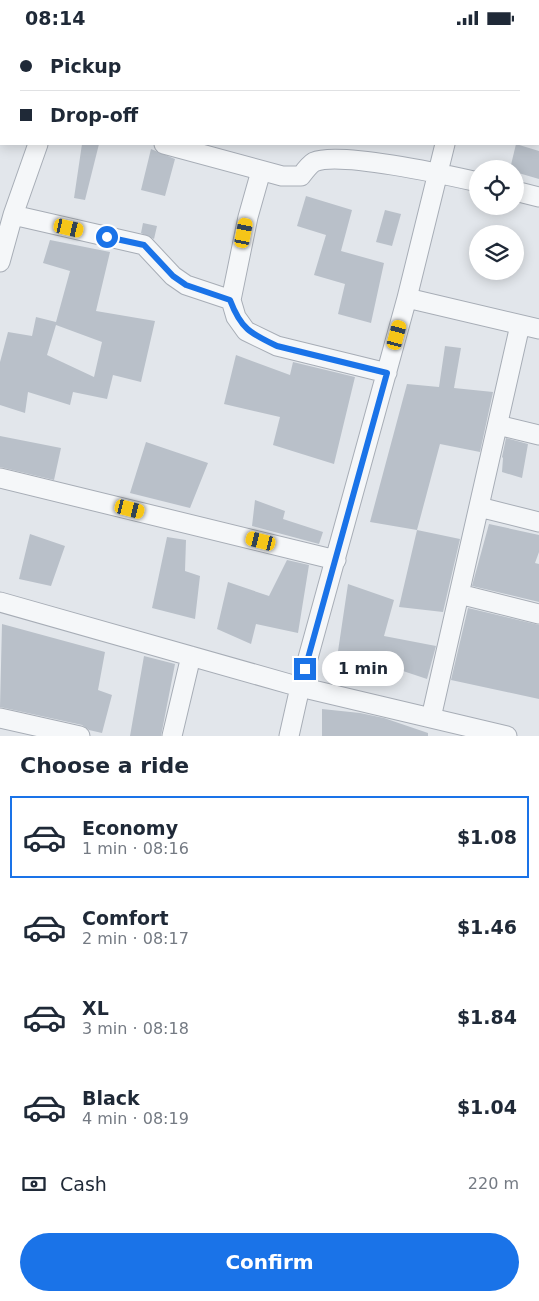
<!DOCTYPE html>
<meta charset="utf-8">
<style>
:root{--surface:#fff;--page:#f2f2f3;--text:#1f2937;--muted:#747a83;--line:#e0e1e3;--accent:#1a73e8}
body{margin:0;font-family:"DejaVu Sans",sans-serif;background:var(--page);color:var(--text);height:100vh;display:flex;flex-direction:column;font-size:19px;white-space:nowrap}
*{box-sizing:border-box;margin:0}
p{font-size:16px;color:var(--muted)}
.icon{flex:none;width:28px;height:28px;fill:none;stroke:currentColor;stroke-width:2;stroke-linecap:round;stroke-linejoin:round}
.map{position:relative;height:701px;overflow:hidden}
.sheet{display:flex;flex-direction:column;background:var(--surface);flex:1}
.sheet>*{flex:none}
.banner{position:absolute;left:0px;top:0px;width:540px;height:110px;box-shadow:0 2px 12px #0003;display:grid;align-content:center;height:110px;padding:0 20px;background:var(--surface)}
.fabs{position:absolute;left:469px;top:125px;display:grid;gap:10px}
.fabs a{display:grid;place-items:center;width:55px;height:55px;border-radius:50%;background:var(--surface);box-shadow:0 2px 12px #0003;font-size:25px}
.end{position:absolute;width:22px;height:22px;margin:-11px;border:6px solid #1a73e8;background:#fff;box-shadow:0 0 0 2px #fff}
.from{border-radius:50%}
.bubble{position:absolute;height:35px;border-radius:18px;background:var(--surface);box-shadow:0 2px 12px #0003;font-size:16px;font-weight:600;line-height:35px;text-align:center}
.car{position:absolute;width:15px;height:30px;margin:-15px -8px;border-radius:6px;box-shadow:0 0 4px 1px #0007;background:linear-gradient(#f5c518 24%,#345 0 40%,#f5c518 0 76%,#345 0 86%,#f5c518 0)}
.banner b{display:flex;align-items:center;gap:18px;height:48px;font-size:19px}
.banner b+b{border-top:1px solid var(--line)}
.banner i{width:12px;height:12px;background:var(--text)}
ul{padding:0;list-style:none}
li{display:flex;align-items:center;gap:15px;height:82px;margin:0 10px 8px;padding:0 10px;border:2px solid transparent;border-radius:0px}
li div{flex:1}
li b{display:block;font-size:19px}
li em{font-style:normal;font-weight:600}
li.selected{border-color:var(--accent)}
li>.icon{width:45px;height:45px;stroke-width:1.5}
h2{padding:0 20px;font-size:22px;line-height:60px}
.pay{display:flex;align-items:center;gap:12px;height:55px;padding:0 20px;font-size:19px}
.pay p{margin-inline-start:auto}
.cta{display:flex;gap:10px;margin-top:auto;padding:10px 20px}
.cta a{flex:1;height:58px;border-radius:30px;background:var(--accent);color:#fff;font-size:20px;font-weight:600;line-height:58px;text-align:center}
.status{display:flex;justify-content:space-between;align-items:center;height:35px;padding:0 25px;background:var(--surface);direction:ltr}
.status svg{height:14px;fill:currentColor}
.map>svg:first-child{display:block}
.building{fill:#b9c0c9;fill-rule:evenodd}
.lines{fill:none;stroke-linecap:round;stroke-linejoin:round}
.minor-casing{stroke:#a7adb6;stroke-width:21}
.minor{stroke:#f5f7f9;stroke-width:19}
.route{stroke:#1a73e8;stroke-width:6}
</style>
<div class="status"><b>08:14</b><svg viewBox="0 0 49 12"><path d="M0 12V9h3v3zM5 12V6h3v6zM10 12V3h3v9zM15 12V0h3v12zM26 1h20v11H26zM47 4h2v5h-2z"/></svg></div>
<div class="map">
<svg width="539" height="701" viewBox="0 0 539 701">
<rect width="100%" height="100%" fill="#e2e6eb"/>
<path class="building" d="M82 109H99L85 165 74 163Z
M516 109 539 116V144L515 137V134H510Z
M151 114 175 124 165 161 141 155Z
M306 161 352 175 341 216 384 228 371 288 338 279 345 249 314 240 326 200 297 191Z
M385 175 401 179 392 211 376 207Z
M143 188 157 191 154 204 141 198Z
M50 205 110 217 96 276 155 286 141 347 113 340 107 364 73 357 70 370 28 357 25 378 0 370V327L8 297 32 301 36 282 56 287 70 236 43 228ZM56 290 102 307 94 342 47 320Z
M445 311 461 313 454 353 493 357 480 417 440 409 417 495 370 487 407 349 439 352Z
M236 320 290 340 293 327 355 342 334 429 273 410 280 382 224 369Z
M0 401 61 413 54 445 0 432Z
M506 403 528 409 522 443 502 437 503 423 502 422Z
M146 407 208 428 190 473 130 458Z
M255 465 285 476 283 484 323 497 319 509 252 491Z
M489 489 539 500V517L535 528 539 529V567L472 551Z
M417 495 460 504 443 577 399 572Z
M30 499 65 511 51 551 19 544Z
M167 502 186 505 185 536 200 541 195 584 152 573Z
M287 525 309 530 298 598 256 589 251 609 217 594 228 547 269 561Z
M348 549 394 565 384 601 436 611 427 644 385 630 337 623Z
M468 573 539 590V664L451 645Z
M2 589 105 617 98 655 112 660 102 698 89 695 82 690 0 672Z
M144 621 175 629 161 701H130Z
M322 674 360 678 384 683 428 698V701H322Z"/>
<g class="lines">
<g class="minor-casing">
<path id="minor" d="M68 1V0
M470 1 471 0
M0 73H1
M164 109 282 141H301C304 137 309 130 314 127 339 116 447 140 478 147
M261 136 248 182 231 265 236 282 246 296 277 311 387 338
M515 156 539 162
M13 180 144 210 173 241 186 250 231 265
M0 227 13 180 38 109
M407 263 539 294
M498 390 539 400
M0 443 336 525
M479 472 539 487
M459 559 539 579
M0 567 300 652 507 701
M0 683 80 701
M431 683 520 290
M172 701 191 621
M289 701 300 652 407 263 445 109"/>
</g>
<use href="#minor" class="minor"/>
</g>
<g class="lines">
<path class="route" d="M107 202 144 210 173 241 186 250 230 265C241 294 250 298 277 311L387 338 305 634"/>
</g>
</svg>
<div class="fabs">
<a><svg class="icon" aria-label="locate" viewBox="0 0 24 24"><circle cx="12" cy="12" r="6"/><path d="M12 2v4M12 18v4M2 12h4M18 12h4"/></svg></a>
<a><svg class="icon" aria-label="layers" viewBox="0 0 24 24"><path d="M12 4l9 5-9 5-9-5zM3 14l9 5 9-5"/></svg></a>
</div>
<i class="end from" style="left:107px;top:202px"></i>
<i class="end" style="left:305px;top:634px"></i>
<div class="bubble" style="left:322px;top:616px;width:82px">1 min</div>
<i class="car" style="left:69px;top:193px;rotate:103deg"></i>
<i class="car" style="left:244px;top:198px;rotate:11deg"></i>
<i class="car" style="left:397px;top:300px;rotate:15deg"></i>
<i class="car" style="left:130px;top:474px;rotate:104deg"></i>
<i class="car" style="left:261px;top:506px;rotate:284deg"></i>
<div class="banner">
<b><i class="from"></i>Pickup</b>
<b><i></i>Drop-off</b>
</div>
</div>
<section class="sheet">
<h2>Choose a ride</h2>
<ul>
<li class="selected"><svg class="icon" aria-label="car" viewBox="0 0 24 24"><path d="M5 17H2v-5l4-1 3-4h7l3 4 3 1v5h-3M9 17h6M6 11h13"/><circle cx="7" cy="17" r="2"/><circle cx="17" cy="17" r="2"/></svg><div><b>Economy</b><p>1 min · 08:16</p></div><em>$1.08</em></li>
<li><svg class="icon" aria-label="car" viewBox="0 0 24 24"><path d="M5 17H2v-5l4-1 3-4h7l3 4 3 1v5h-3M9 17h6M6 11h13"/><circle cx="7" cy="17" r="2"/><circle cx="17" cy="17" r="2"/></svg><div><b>Comfort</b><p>2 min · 08:17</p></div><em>$1.46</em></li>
<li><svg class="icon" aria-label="car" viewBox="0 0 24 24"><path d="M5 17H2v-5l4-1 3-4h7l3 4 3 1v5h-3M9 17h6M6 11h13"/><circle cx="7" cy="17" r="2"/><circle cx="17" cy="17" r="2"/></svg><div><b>XL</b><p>3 min · 08:18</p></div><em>$1.84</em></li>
<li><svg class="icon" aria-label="car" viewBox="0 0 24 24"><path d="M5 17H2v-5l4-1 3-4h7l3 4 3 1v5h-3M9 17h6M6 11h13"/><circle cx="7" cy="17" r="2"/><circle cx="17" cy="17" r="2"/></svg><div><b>Black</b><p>4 min · 08:19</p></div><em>$1.04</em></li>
</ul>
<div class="pay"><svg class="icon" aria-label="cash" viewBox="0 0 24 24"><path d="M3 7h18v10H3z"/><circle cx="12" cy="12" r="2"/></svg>Cash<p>220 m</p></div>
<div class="cta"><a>Confirm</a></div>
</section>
